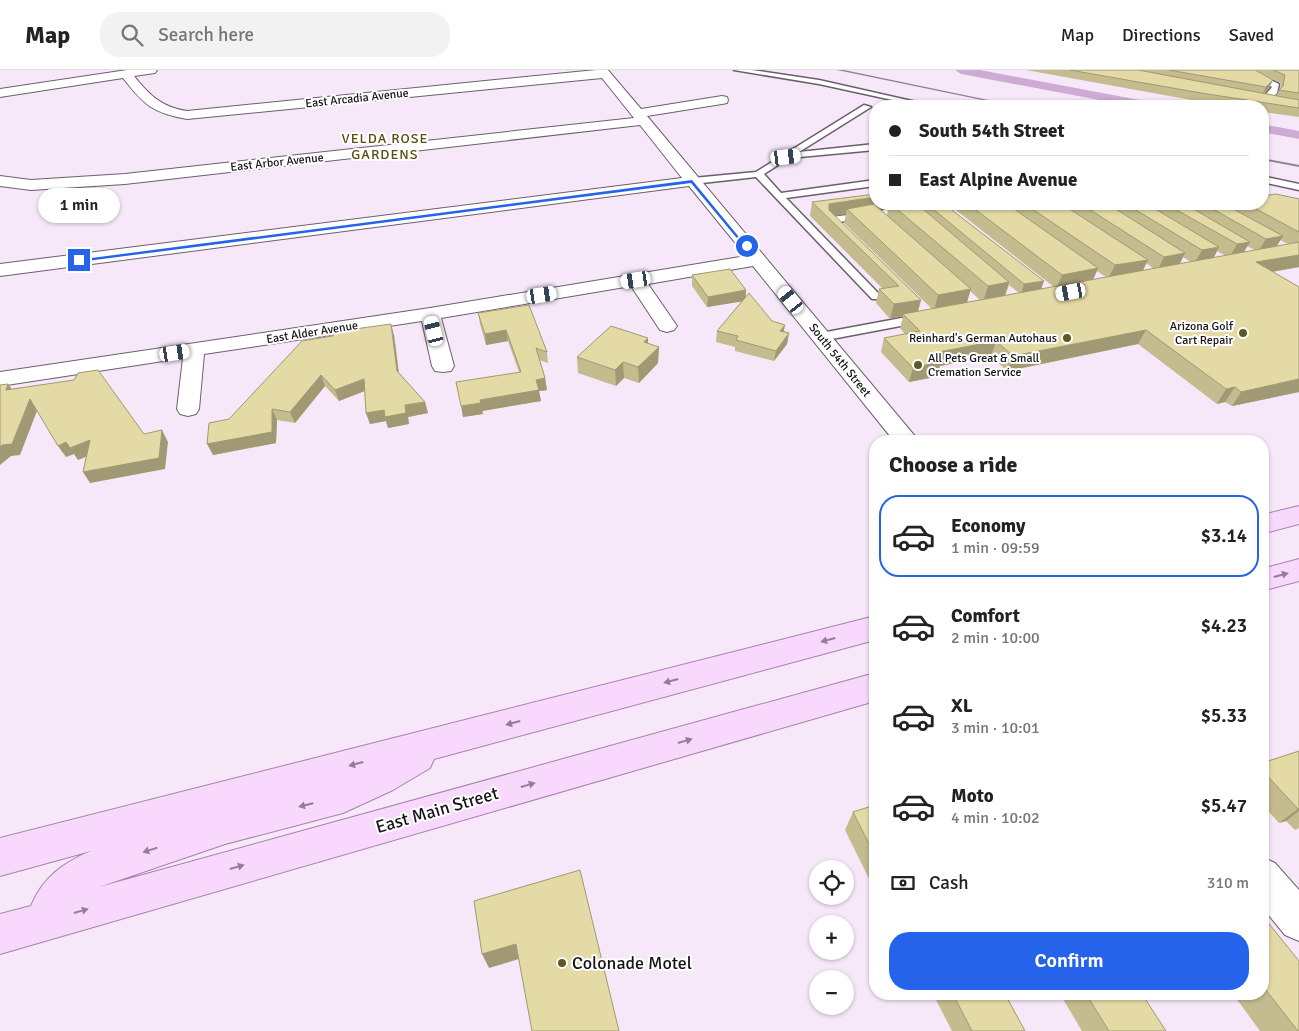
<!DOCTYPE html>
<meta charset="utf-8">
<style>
:root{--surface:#fff;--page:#f2f2f2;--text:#222;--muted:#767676;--line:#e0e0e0;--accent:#2563eb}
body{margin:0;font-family:Signika,sans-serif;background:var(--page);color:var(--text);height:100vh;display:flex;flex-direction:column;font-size:19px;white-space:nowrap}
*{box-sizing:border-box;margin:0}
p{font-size:16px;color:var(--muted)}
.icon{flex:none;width:28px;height:28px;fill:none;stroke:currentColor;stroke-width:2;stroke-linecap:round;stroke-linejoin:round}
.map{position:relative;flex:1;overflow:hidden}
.panel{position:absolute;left:869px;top:365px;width:400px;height:565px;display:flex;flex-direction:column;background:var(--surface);border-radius:20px;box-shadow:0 1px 4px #0004}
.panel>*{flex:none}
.banner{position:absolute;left:869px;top:30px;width:400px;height:110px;border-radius:20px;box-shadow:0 1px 4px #0004;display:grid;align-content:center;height:110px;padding:0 20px;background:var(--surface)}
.tools{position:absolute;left:809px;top:790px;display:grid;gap:10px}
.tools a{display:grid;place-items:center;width:45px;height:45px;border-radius:50%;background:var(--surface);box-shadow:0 1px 4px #0004;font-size:25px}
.end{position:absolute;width:22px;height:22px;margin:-11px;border:6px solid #2563eb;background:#fff;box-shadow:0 0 0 2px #fff}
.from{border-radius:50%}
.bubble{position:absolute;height:35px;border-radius:18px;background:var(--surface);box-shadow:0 1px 4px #0004;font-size:16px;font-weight:600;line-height:35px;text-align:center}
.car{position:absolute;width:15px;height:30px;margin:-15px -8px;border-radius:6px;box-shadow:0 0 4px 1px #0007;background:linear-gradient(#fff 24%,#345 0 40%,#fff 0 76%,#345 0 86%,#fff 0)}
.banner b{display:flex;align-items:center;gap:18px;height:48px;font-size:19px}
.banner b+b{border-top:1px solid var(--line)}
.banner i{width:12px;height:12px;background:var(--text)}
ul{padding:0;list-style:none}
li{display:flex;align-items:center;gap:15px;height:82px;margin:0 10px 8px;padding:0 10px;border:2px solid transparent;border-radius:20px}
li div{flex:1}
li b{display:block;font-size:19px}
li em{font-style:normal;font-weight:600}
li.selected{border-color:var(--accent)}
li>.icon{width:45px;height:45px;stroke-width:1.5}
h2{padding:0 20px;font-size:22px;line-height:60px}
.pay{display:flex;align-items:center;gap:12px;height:55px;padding:0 20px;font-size:19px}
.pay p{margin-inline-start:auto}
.cta{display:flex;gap:10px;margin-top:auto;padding:10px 20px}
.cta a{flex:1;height:58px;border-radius:20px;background:var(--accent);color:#fff;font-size:20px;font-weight:600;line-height:58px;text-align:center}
header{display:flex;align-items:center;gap:30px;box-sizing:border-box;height:70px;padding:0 25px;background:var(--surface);border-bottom:1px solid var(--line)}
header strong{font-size:24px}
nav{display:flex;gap:28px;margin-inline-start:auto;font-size:18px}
.search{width:350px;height:45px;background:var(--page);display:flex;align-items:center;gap:12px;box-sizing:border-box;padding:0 18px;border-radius:20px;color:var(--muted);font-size:19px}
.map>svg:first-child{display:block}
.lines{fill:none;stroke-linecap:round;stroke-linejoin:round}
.stream{fill:#977d9b;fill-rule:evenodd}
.canal{fill:#ceabd4;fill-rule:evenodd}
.service-casing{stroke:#6b5f6d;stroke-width:3}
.minor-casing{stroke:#6b5f6d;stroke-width:2}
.primary-casing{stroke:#a682ac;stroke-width:2}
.service{fill:#fff;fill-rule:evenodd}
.minor{fill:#fff;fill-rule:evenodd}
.primary{fill:#f8d8fd;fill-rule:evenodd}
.wall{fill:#c4bb8e;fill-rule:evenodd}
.shaded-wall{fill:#a09974}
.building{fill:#e4daa5;stroke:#a09974}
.oneway{fill:#927f96}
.route{fill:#2563eb}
.poi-dot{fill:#625825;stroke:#fff;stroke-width:2}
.labels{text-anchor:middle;stroke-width:4;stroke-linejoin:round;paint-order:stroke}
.far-street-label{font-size:12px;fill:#161217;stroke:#fff}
.far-poi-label{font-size:12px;fill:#161217;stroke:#fff;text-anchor:end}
.far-neighbourhood-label{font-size:14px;letter-spacing:1px;fill:#594e0f;stroke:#fff}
.near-street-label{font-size:18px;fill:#161217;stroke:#fff}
.near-poi-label{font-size:18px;fill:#161217;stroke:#fff;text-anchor:start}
</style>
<header>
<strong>Map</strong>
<div class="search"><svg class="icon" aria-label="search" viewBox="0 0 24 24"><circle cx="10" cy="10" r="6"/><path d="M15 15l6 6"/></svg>Search here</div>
<nav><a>Map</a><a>Directions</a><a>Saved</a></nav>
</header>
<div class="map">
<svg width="1299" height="961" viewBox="0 0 1299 961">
<rect width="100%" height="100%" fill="#f6e8f8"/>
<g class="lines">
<path class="stream" d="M837 0H844L1017 36H1011Z
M1262 88 1299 95V97L1262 90Z"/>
<path class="canal" d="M955 0H980L1150 32 1157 36H1131L961 4Z
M1262 54 1299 61V69L1262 62Z"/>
<g class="service-casing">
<path id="service" d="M734 0H752L819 10 934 36H920L819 14Z
M1241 0H1250L1279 14 1277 23 1269 31H1263L1262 29 1272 17Z
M864 35 871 37 799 82 875 74V80L789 88 764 104 781 123 875 110V116L786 128 880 225V229H872L756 107 693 114 688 111 693 108 756 102Z
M1262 106 1299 114V120L1262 112Z
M930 134H955L950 137 832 153 827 150 832 147Z
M923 244 927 245V251L821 271 815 267 821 263Z"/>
</g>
<g class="minor-casing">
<path id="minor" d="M127 0H157L155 3 134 6C150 26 162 37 187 41L596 0H608L641 39 722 26 727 27 728 30 727 33 722 34 647 46 919 371H894L753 196 648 214 677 256 674 260 667 262 660 260 631 216 441 248 454 296 451 301 443 302 435 301 432 296 422 251 204 284 199 339 196 344 188 346 180 344 177 339 183 288 0 316V302L430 238 746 186 689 116 0 206V194L682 108 640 55 125 114 31 120 0 116V106L31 110 125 104 634 48 602 8 187 49C153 43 144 35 123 8L0 27V19Z
M1262 787 1275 793 1299 820V871L1285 865 1262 837Z"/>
</g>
<g class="primary-casing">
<path id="primary" d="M1299 436V454L1262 464V445Z
M1299 489V511L1262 521V499Z
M875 546V570L434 689 430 698 393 720 343 743 225 774 99 817 875 603V631L0 884V844L31 836C43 807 63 793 91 781L0 806V768Z"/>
</g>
<use href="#service" class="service"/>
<use href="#minor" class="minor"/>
<use href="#primary" class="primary"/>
</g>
<path class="wall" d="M1026 0H1299V47L1262 42V36H1229L1197 31ZM1263 4 1281 13 1280 19 1276 26 1264 24 1269 18Z
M1299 129V197L1273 202 1299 217V322L1232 336 1225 332 1217 334 1138 274 1007 301 991 286 940 296 938 301H936L935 307 909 312 881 282 884 268 905 264 900 258 903 246 890 249 876 233 879 219H883L810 146 812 132 918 134H917L924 140 925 134H944L1044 211 1041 219 1054 217 952 137 953 134H1262ZM888 138 887 145 880 139H884ZM846 144 844 153 932 239 918 242 921 230 834 146ZM1280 170 1288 174 1276 177ZM1247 176 1255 180 1244 183ZM1217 181 1226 186 1213 188ZM1183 187 1191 192 1180 194ZM1146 193 1154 199 1143 201ZM1097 201 1106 207 1093 210ZM1009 215 1019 223 1005 226ZM970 221 980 230 967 233Z
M692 205 746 220V226L772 251 784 261 789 263 787 274 774 291 735 281V277L716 272 717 261 742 231 707 237 692 216Z
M478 243 547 282 548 293 539 290 545 308 547 320 539 321 541 331 482 341 483 344 463 347 519 302 508 271 486 275 480 254Z
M394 265 399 303 425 332 428 343 408 347 409 354 388 358 386 351 370 354 366 343 365 321 339 331 325 316 295 353 277 350 276 373 213 385 229 349Z
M648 268V274L659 277 658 293 639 313 624 308 616 316 578 303 577 287Z
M1299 681V758L1295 760 1286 751 1279 753 1262 734V693Z
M875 735V821L845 760 853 742Z
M1262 845 1299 961H1260L1233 924H1262Z
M933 924H1005L1025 961H952Z
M1060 924H1142L1166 961H1082Z"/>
<path class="shaded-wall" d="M1273 10 1269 18 1262 25 1266 17Z
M875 127V134H889L888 138 851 143 847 139 846 144 827 147 829 134Z
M1283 166 1275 179 1258 182 1266 169Z
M1250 172 1242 185 1229 188 1237 174Z
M1219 177 1212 191 1194 194 1202 180Z
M1185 183 1178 197 1157 201 1164 187Z
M1299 185V197L1248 206 1256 192Z
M1148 190 1141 204 1108 209 1115 195Z
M1098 198 1092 212 1056 219 1062 205Z
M1044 211 1040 222 1021 225 1024 214Z
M1009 212 1004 228 983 232 988 216Z
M971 219 966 235 934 241 938 225Z
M746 220 745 231 707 237 708 227Z
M921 230 917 244H903V246L890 249 894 234Z
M391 254 394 265 400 312 397 301Z
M785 255 783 265 780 261Z
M506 260 508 271 486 275 485 264Z
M1146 260 1138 274 1007 301 1013 286Z
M789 263 787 274 774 291 776 281Z
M648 268V284L644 272Z
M996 271 991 286 940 296 938 301H936L935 307 909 312 913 298 935 288 939 282Z
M659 277 658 293 639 313 638 297Z
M623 292 624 308 616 316 615 300Z
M321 305 325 316 295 353 290 342Z
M545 308 547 320 539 321 541 331 482 341 480 330 536 310Z
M364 309 367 320 339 331 335 320Z
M1299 309V322L1232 336 1241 322Z
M8 314 16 325 6 320Z
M1235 317 1225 332 1217 334 1226 319Z
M30 329 37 341 20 385 11 386 0 395V377Z
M425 332 428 343 408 347 409 354 388 358 386 351 370 354 366 343Z
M481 333 483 344 463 347 461 336Z
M272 339 277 350 276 373 213 385 207 374Z
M162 360 168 372 165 399 90 413 83 402Z
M90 370 98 382 78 390 74 384 66 387 58 376 66 372Z
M1298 739H1299V741L1286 751 1279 753Z
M516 874 522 888 489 898 482 884Z"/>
<path class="building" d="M1070 0H1138L1299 30V38L1201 23Z
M1169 0H1255L1273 10 1266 17Z
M1273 0H1299V23L1279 20 1283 16 1285 5Z
M875 124V127L829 134V140L921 230 894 234 879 219 899 216 812 132Z
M1276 124 1299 129V162L1247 134H1262V126Z
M874 134 971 219 938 225 847 139Z
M891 134H917L1009 212 988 216Z
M927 134H944L1044 211 1024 214Z
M968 134H1007L1098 198 1062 205Z
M1025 134H1062L1148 190 1115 195Z
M1081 134H1108L1185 183 1164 187Z
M1126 134H1147L1219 177 1202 180Z
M1166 134H1185L1250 172 1237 174Z
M1204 134H1224L1283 166 1266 169Z
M1299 172V185L1256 192 1299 217V309L1241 322 1235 317 1226 319 1146 260 1013 286 996 271 939 282 943 286 935 288 939 292 913 298 884 268 920 261 903 244Z
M730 199 746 220 708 227 692 205Z
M749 223 772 251 785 255 780 261 789 263 776 281 736 270 738 266 717 261Z
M529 235 547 282 536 278 545 308 536 310 539 320 480 330 481 333 461 336 456 312 521 302 506 260 485 264 478 243Z
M391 254 397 301 425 332 405 335 406 343 385 347 384 340 366 343 364 309 335 320 321 305 290 342 272 339V362L207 374 209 353 229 349 302 271 333 266V262Z
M611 256 648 268 644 272 659 277 638 297 623 292 615 300 577 287Z
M98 300 144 364 162 360 159 388 83 402 90 370 70 378 66 372 58 376 30 329 12 374 2 375 0 377V315L8 314 6 320 74 310 78 303Z
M1299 681V739H1298L1262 700V693Z
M875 735V786L853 742Z
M580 800 619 961H532L516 874 482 884 474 831Z
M1262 845 1299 891V961H1298L1262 915Z
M953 924H1005L1025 961H972Z
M1086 924H1142L1166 961H1109Z"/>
<defs><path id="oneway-solid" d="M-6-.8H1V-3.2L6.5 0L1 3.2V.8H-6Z" transform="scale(1.25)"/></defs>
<g class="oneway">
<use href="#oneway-solid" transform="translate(1281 505) rotate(-15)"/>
<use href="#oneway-solid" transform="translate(828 570) rotate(165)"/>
<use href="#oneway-solid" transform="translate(671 611) rotate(165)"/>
<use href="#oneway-solid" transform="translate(513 653) rotate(165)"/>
<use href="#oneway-solid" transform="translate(685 671) rotate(-16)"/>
<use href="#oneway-solid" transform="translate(356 694) rotate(165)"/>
<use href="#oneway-solid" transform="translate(528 715) rotate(-16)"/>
<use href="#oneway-solid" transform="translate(306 735) rotate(166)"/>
<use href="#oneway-solid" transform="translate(150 780) rotate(163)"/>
<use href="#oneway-solid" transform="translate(237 797) rotate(-16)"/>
<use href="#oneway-solid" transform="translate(81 841) rotate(-16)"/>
</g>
<path class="route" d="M692 110 748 178H745L691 113 79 192 76 190Z"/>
<g class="poi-dot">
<circle cx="1243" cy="263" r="5"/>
<circle cx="1067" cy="268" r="5"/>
<circle cx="918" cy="295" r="5"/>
<circle cx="562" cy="893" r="5"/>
</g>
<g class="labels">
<g class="far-street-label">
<text transform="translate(357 28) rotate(-6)" y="4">East Arcadia Avenue</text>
<text transform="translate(277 92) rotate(-6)" y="4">East Arbor Avenue</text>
<text transform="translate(312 262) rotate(-9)" y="4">East Alder Avenue</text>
<text transform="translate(840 290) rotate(51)" y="4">South 54th Street</text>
</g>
<g class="far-poi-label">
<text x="1233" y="260">Arizona Golf<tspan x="1233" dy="14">Cart Repair</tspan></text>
<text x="1057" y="272">Reinhard's German Autohaus</text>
<text x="928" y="292" text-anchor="start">All Pets Great &amp; Small<tspan x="928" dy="14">Cremation Service</tspan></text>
</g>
<g class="far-neighbourhood-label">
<text x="385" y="73">VELDA ROSE<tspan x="385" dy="16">GARDENS</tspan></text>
</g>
<g class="near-street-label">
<text transform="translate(437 740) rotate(-16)" y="6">East Main Street</text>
</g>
<g class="near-poi-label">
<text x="572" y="899">Colonade Motel</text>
</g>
</g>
</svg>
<div class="tools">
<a><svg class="icon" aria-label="locate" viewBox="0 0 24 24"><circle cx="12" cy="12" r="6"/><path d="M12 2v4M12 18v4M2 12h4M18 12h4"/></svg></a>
<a>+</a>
<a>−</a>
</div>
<i class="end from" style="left:747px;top:176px"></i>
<i class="end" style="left:79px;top:190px"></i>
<div class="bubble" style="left:38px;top:118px;width:82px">1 min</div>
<i class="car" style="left:786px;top:87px;rotate:83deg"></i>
<i class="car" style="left:636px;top:210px;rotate:261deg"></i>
<i class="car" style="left:1071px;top:222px;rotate:260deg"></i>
<i class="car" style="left:542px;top:225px;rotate:81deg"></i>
<i class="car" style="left:791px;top:230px;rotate:321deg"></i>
<i class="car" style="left:434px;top:261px;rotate:346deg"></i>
<i class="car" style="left:175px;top:283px;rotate:81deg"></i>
<div class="banner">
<b><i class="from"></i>South 54th Street</b>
<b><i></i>East Alpine Avenue</b>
</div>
<section class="panel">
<h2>Choose a ride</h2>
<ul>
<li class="selected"><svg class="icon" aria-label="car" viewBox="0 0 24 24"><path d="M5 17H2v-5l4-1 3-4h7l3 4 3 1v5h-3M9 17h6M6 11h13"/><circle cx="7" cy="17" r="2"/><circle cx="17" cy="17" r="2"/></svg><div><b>Economy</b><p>1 min · 09:59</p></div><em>$3.14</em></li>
<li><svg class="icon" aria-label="car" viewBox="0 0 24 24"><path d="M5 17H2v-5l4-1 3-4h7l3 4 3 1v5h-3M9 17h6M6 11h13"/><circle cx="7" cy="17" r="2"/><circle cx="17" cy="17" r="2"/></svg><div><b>Comfort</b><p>2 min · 10:00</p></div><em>$4.23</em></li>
<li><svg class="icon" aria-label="car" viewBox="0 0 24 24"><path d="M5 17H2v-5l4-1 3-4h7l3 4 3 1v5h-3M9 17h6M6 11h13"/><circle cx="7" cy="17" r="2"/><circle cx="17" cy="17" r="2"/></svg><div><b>XL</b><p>3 min · 10:01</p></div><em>$5.33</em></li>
<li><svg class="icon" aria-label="car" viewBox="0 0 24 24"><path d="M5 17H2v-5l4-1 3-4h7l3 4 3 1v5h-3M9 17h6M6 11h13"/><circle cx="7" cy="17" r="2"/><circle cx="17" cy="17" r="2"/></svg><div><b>Moto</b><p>4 min · 10:02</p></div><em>$5.47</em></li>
</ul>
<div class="pay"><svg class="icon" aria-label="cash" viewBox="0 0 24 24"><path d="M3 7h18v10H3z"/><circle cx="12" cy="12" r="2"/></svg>Cash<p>310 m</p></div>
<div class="cta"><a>Confirm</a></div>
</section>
</div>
